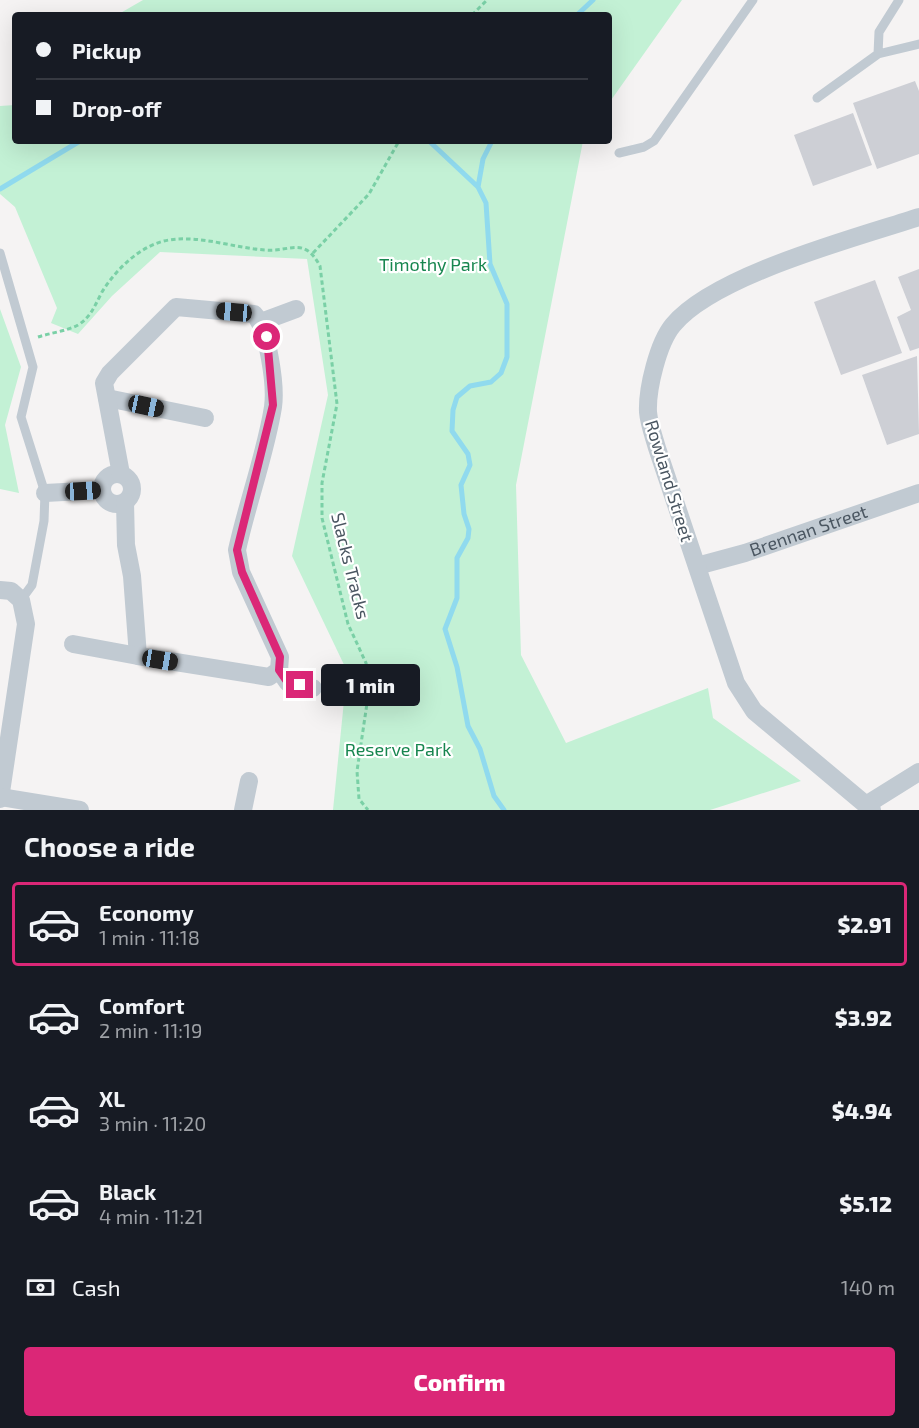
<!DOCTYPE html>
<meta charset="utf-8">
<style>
:root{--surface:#171b24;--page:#242831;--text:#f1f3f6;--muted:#9ea1a6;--line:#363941;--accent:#db2777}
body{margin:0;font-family:"Exo 2",sans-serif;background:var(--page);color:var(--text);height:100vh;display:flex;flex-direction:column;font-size:22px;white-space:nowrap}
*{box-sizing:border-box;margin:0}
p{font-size:20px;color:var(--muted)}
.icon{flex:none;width:33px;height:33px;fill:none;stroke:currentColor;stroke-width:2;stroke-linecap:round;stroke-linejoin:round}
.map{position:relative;height:810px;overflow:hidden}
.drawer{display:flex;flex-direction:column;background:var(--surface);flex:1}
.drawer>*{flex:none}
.banner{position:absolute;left:12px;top:12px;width:600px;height:132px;border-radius:6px;box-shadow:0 6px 24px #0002;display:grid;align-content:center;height:132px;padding:0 24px;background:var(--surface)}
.end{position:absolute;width:27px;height:27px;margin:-14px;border:8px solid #db2777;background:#fff;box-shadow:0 0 0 3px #fff}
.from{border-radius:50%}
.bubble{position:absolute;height:42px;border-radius:6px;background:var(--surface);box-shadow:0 6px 24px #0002;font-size:20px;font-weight:800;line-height:42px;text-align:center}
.car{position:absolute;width:18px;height:36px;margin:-18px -9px;border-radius:8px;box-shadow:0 0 4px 2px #0007;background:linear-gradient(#222 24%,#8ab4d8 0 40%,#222 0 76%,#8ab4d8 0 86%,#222 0)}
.banner b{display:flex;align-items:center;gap:21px;height:57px;font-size:22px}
.banner b+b{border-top:2px solid var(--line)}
.banner i{width:15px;height:15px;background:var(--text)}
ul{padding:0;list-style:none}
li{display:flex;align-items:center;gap:18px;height:84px;margin:0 12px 9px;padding:0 12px;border:3px solid transparent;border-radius:6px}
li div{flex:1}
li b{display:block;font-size:22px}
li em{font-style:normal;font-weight:800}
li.active{border-color:var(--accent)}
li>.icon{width:54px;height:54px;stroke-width:1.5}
h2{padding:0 24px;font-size:27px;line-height:72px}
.pay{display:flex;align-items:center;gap:15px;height:66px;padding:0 24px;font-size:22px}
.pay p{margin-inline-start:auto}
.button{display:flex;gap:12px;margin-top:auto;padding:12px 24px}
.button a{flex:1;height:69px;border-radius:6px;background:var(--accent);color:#fff;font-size:24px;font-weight:800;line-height:69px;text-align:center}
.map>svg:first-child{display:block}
.green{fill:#c3f1d5}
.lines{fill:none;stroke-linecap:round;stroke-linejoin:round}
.stream{stroke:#90daee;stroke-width:5}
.building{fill:#cdcfd5}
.path{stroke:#7ad0a6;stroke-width:3;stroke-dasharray:4.5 3;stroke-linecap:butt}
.lane{stroke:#c1cad2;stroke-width:9}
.street{stroke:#c1cad2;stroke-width:18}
.route{stroke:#db2777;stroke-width:8}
.labels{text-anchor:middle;stroke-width:4.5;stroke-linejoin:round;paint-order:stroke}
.park-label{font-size:18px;fill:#17864f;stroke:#fff}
.street-label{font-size:18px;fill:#4a5661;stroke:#fff}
</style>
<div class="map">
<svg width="919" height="810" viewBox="0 0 919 810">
<rect width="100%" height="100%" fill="#f5f3f3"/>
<path class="green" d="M143 0H682L609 103V15H117Z
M15 105V141H583L516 485 521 655 566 743 708 688 713 718 801 781 710 810H333L347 671 292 556 328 395 307 259 160 252 112 296 78 334 51 323 57 308 15 207 0 194V106Z
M0 309 21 367 5 425 19 493 0 489Z"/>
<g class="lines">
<path class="stream" d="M577 15 593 0
M429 141 478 187
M492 141 483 159 478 187 486 203 490 264 507 304V357L501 373 491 382 470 386 457 397 453 410 452 431 468 454 470 465 461 485 464 514 469 529 468 538 457 558V598L445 629 457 667 468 726 480 749 494 796 504 810
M0 189 80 141"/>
</g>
<path class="building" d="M915 81 919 91V154L877 169 853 103Z
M853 113 872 165 813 186 794 135Z
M919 269V348L910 351 897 317 911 310 898 277Z
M875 280 902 353 841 375 814 302Z
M917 356 919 434 887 445 862 375Z"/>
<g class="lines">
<path class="path" d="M472 15 487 0
M313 253 369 194 399 141
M38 337C50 333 67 331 78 325 91 317 95 305 102 292 116 269 142 244 169 240 201 235 234 248 265 250 291 252 304 236 320 266L337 404 322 483V518L348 624 366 663 370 683 357 771 359 799 368 810"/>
<path class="lane" d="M899 0 879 32 878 54 919 44
M817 98 878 54
M619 153 644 147 654 141 753 0
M0 253 33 367 21 417 45 493 44 521 32 585 21 600"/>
<g class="street">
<path d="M261 322 296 309"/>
<path d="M107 398 205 418"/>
<circle cx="117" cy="489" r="15"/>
<path d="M121 474 104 383 110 373 176 307 254 314C268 329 276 386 273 407 266 452 247 504 237 550L241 572 280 657 279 670 269 677 138 656 132 576 126 545 125 502"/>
<path d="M45 493 102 490"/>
<path id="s1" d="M697 566 745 553 919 493"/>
<path d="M0 590 11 591 21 600 26 624 0 799"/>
<path d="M73 644 138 656"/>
<path d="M279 670 288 683 313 688"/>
<path d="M0 797 80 810"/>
<path d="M866 805 919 772"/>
<path d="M243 810 249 781"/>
<path d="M872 810 754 711 736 683 657 448C654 437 649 424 648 412 647 389 658 343 673 325 714 275 855 238 919 217"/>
</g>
</g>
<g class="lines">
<path class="route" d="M267 337 273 405 237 550 242 572 280 657 279 670 288 683 300 685"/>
</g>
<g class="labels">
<g class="park-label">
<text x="433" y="271">Timothy Park</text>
<text x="398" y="756">Reserve Park</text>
</g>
<g class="street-label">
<text transform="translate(669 481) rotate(73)" y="6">Rowland Street</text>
<text dy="6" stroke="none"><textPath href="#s1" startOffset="117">Brennan Street</textPath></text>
<text transform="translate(350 566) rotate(76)" y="6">Slacks Tracks</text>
</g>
</g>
</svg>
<i class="end from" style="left:267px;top:337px"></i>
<i class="end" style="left:300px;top:685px"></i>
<div class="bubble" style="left:321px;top:664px;width:99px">1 min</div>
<i class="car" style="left:234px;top:312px;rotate:275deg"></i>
<i class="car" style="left:146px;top:406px;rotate:102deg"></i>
<i class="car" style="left:83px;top:491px;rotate:87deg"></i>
<i class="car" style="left:160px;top:660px;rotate:99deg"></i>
<div class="banner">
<b><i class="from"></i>Pickup</b>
<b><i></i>Drop-off</b>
</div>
</div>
<section class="drawer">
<h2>Choose a ride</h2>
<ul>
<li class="active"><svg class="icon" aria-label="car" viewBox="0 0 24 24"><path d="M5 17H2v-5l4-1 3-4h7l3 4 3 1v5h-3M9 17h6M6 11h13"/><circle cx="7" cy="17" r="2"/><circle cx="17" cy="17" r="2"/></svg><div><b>Economy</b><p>1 min · 11:18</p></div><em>$2.91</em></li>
<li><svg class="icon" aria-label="car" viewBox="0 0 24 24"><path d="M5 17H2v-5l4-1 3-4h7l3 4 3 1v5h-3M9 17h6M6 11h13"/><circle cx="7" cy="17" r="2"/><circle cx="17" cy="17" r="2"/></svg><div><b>Comfort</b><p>2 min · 11:19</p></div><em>$3.92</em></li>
<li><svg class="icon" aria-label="car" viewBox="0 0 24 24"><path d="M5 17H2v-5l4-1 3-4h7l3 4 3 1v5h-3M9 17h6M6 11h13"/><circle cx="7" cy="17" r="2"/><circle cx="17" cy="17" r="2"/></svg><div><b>XL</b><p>3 min · 11:20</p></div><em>$4.94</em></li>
<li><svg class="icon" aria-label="car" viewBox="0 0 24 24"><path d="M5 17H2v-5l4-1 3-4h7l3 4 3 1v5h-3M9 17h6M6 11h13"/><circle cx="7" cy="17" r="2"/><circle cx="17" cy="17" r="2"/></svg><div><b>Black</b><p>4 min · 11:21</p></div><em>$5.12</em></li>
</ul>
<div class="pay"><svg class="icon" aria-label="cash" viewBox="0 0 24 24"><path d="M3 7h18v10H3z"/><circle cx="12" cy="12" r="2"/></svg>Cash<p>140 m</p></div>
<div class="button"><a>Confirm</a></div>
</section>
